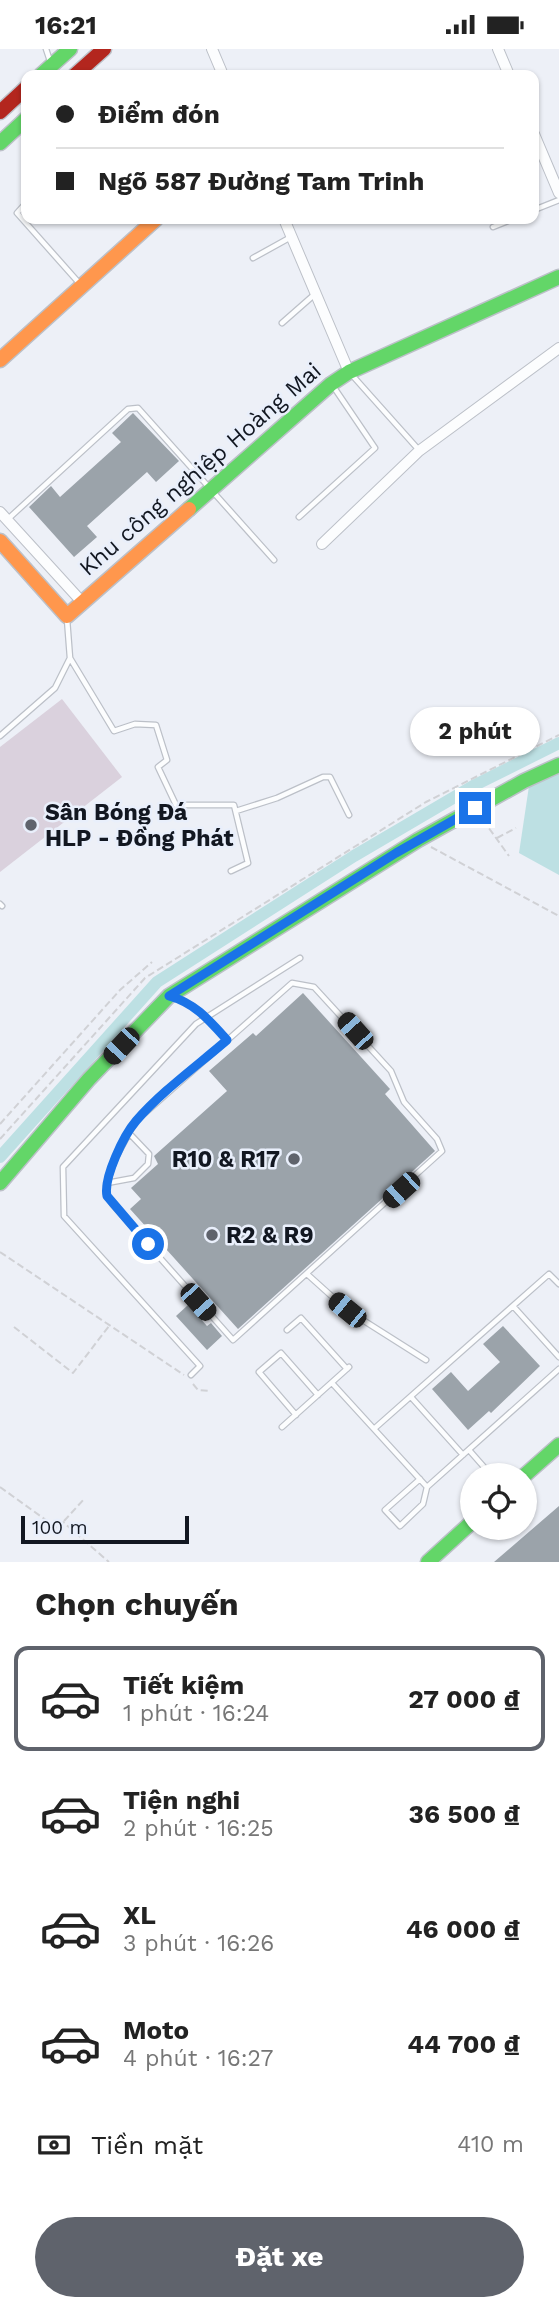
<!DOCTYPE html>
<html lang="vi">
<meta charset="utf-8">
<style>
:root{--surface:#fff;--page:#f2f2f2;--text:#222;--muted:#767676;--line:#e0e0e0;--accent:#5f636c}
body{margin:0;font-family:"Work Sans",sans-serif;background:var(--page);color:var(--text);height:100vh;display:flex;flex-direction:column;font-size:26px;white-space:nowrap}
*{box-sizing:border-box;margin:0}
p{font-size:23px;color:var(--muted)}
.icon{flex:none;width:38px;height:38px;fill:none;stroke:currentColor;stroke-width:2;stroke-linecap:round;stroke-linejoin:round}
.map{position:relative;height:1513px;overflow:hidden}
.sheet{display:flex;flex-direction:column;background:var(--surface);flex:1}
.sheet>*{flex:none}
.top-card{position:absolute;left:21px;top:21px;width:518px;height:154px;border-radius:14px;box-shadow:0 2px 5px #0004;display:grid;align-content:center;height:154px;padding:0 35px;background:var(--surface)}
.fabs{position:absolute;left:460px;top:1414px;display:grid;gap:14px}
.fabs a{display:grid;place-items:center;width:77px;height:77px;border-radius:50%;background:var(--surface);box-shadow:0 2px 5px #0004;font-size:35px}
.scale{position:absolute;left:21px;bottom:18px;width:168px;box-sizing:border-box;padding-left:7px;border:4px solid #121721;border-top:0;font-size:19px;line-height:24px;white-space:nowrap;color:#121721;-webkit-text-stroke:5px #e9effb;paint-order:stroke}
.end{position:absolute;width:32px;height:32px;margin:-16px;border:9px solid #1a73e8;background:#fff;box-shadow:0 0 0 4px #fff}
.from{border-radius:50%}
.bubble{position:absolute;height:49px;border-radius:24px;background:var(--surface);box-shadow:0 2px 5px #0004;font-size:23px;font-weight:700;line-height:49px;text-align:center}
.car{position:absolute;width:21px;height:42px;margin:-21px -10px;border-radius:9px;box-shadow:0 0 5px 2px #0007;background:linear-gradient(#222 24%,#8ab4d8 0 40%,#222 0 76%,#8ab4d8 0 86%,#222 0)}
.top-card b{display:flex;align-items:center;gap:24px;height:66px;font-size:26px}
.top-card b+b{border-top:2px solid var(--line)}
.top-card i{width:18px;height:18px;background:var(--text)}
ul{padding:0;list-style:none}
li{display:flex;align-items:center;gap:21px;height:105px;margin:0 14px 10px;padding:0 21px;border:4px solid transparent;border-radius:14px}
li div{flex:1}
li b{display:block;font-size:26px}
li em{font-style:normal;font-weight:700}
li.active{border-color:var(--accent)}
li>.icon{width:63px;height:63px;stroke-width:1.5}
h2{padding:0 35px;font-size:32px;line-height:84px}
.pay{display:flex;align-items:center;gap:18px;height:77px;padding:0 35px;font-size:26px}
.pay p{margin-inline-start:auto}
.button{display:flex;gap:14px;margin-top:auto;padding:14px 35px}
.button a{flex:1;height:80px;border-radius:42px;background:var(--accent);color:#fff;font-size:28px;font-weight:700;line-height:80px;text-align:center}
.status{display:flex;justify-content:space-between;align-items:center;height:49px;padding:0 35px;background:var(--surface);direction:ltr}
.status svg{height:19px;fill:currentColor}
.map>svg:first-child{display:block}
.green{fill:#dad1dd}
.water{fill:#bde0e3}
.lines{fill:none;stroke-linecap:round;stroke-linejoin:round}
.canal{stroke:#bde0e3;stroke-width:12}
.building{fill:#9ba3aa}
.lane-casing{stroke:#bcc0c8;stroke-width:7}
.street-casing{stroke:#bcc0c8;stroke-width:12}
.fast-casing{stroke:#bcc0c8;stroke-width:17}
.slow-casing{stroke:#bcc0c8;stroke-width:17}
.jam-casing{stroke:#bcc0c8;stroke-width:17}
.path{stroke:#d0d1d5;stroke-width:2;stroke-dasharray:7 3.5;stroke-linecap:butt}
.lane{stroke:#fcfdfe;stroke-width:4.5}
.street{stroke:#fcfdfe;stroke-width:10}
.fast{stroke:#63d668;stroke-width:14}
.slow{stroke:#ff974d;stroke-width:14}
.jam{stroke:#b3261e;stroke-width:14}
.route{stroke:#1a73e8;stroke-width:9}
.poi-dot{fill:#5f636c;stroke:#e9effb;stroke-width:2.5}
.labels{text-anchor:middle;stroke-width:5;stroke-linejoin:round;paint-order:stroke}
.street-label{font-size:23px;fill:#121721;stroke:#e9effb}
.poi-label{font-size:23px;font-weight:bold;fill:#121721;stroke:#e9effb;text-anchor:start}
</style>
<div class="status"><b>16:21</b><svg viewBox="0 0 49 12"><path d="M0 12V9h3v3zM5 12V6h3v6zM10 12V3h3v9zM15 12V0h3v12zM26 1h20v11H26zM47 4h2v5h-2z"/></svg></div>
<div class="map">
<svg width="559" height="1513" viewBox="0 0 559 1513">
<rect width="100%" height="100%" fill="#edf0f7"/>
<path class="green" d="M62 650 122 728 0 823V698Z"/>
<path class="water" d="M559 723V826L519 804 529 737Z"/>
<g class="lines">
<path class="canal" d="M0 1108 157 933 354 807 475 736 559 694"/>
</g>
<path class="building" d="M133 364 179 412 156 433 147 423 87 477 97 488 74 508 29 458 51 437 60 448 121 393 112 384Z
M303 944 390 1040 385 1045 435 1102 238 1280 130 1160 141 1150 131 1139 158 1115 154 1107 227 1042 209 1022 253 984 256 987Z
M188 1256 207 1277 211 1274 222 1287 207 1301 176 1267Z
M503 1277 540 1317 491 1364 489 1362 468 1381 432 1340 451 1323 468 1342 500 1313 483 1295Z
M559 1457V1513H494Z"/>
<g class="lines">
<g class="lane-casing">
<path id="lane" d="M46 0 50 12
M26 154 17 164 80 235
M534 161 559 151
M493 178 513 170
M253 209 291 188
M282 274 315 245
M352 326 418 400
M299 468 375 399 333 337
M8 470 128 360 138 359 274 511
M70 609 114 682 135 675 156 676 167 711 158 718 176 756H234L248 814 231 822
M0 687 55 639 70 609 67 570
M236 762 277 749 323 728H330L349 766
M0 855 2 857
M292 934 314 938 391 1022 404 1053 437 1090 442 1102 233 1291 113 1156 107 1147 106 1137 115 1110 135 1073Z
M173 948C196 954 211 973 227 991
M107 1134 134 1129 148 1115 149 1105 129 1084
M307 1225 347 1261 426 1311
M513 1257 559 1308
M287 1281 301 1269 347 1320
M191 1326 200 1317 64 1167 63 1118 196 975 300 909
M332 1334 427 1438 559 1320
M411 1348 463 1406
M296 1366 259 1323 281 1304 318 1346
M282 1378 349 1318
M375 1379 549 1225 559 1235
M469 1401 491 1426
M420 1430 385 1461 400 1477 423 1455 427 1438"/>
</g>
<g class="street-casing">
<path id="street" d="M212 0 223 26
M498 0 509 26
M534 85 559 144
M284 170 349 323
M0 463 82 553
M322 495 419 402 559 299"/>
</g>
<g class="fast-casing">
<path id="fast" d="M41 26 70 0
M0 94 26 70
M189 460 331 335 349 323 559 228
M0 1134 89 1030 169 947 418 791 524 732 559 716
M525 1426 559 1396
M428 1513 472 1473"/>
</g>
<g class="slow-casing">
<path id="slow" d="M0 311 156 170
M0 492 67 567 189 460"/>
</g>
<g class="jam-casing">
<path id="jam" d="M75 26 104 0
M0 63 26 39"/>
</g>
<path class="path" d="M483 771 509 807
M497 789 516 779
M431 798 559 867
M0 1075 120 941 152 913
M0 1090 145 929 426 753 559 686
M0 1203 184 1326
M14 1278 73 1324 109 1277
M193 1335 198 1341 210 1342
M0 1438 57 1479 63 1473 109 1513
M64 1472 85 1449"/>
<use href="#lane" class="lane"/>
<use href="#street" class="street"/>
<use href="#fast" class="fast"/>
<use href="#slow" class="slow"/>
<use href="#jam" class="jam"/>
</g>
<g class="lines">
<path class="route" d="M148 1195 107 1147C103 1129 124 1086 136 1072 162 1042 197 1017 227 991 209 971 195 954 169 947L396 804 475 759"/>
</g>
<g class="poi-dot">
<circle cx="31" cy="776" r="7"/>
<circle cx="294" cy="1110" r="7"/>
<circle cx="212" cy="1186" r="7"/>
</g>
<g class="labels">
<g class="street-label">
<text transform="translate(200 420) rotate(-41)" y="8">Khu công nghiệp Hoàng Mai</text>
</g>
<g class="poi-label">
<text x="45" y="771">Sân Bóng Đá<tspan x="45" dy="26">HLP - Đồng Phát</tspan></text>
<text x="280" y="1118" text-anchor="end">R10 &amp; R17</text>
<text x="226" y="1194">R2 &amp; R9</text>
</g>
</g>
</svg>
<div class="fabs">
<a><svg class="icon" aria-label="locate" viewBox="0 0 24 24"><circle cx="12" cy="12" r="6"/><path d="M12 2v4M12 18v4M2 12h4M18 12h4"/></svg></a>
</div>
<div class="scale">100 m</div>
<i class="end from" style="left:148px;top:1195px"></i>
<i class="end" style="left:475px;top:759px"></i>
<div class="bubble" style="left:410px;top:658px;width:130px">2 phút</div>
<i class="car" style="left:355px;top:982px;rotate:318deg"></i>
<i class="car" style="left:121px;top:997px;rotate:223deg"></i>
<i class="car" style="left:401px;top:1141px;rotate:228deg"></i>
<i class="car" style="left:198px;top:1253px;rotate:138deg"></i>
<i class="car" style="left:347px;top:1261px;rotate:309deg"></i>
<div class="top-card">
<b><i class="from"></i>Điểm đón</b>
<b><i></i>Ngõ 587 Đường Tam Trinh</b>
</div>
</div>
<section class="sheet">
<h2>Chọn chuyến</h2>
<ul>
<li class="active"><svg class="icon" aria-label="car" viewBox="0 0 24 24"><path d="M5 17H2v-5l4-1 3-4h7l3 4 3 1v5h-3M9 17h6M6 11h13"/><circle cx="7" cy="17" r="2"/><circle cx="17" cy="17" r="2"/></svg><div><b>Tiết kiệm</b><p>1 phút · 16:24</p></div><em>27 000 ₫</em></li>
<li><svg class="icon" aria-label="car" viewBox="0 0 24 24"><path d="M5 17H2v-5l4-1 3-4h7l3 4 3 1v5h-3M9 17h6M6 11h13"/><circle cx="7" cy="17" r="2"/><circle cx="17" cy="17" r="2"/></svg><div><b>Tiện nghi</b><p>2 phút · 16:25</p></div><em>36 500 ₫</em></li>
<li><svg class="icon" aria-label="car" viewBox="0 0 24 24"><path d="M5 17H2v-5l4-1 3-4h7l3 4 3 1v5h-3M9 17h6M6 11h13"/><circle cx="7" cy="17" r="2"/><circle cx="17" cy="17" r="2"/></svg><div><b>XL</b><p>3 phút · 16:26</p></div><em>46 000 ₫</em></li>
<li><svg class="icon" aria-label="car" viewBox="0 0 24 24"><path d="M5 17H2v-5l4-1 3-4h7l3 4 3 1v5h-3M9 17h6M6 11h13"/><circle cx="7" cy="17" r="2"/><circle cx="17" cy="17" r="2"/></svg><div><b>Moto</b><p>4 phút · 16:27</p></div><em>44 700 ₫</em></li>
</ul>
<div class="pay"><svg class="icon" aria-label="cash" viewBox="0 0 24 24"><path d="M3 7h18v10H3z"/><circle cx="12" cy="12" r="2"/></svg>Tiền mặt<p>410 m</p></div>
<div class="button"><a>Đặt xe</a></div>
</section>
